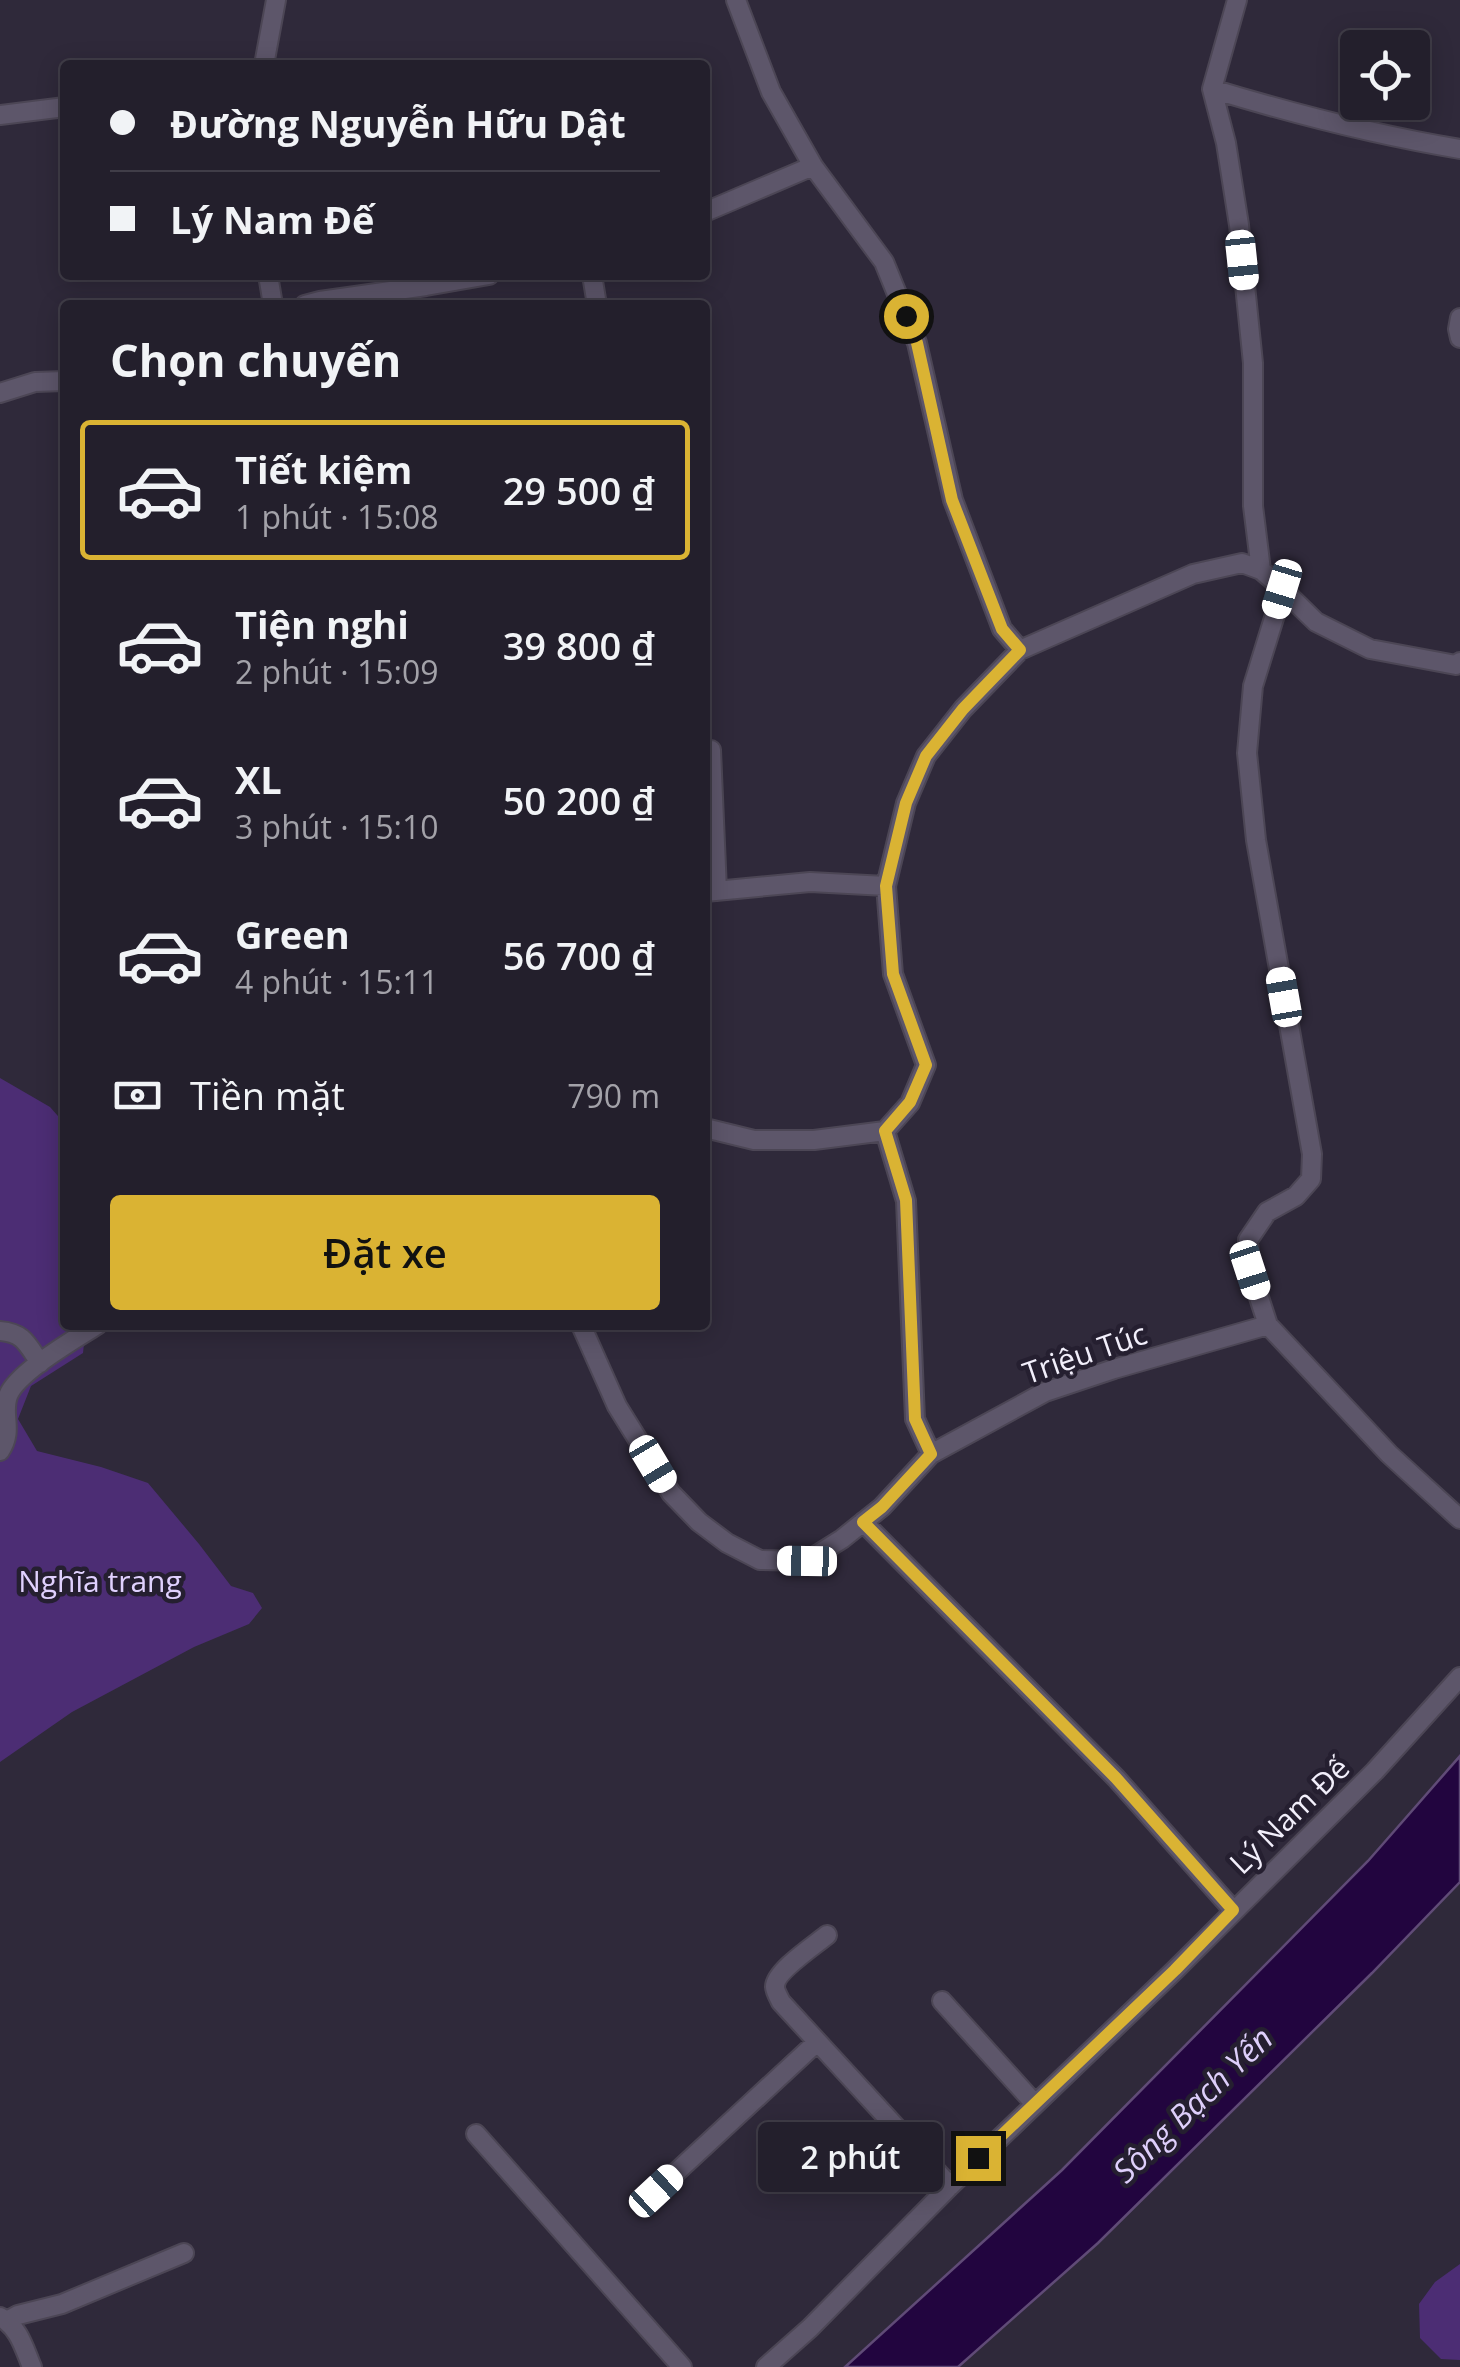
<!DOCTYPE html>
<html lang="vi">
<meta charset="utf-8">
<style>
:root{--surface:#231f2c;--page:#2b2734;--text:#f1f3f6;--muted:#a3a2a9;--line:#403d48;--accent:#dab333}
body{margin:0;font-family:"Open Sans",sans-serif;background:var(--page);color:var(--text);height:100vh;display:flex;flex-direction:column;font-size:38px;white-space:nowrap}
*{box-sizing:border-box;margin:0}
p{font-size:32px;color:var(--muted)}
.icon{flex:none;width:55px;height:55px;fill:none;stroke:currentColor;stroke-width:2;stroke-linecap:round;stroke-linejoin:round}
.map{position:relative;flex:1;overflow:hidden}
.side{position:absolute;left:60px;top:300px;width:650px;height:1030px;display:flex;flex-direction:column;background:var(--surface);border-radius:10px;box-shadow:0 5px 25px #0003,0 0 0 2px var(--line)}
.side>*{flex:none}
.banner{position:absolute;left:60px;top:60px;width:650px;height:220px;border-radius:10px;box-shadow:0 5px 25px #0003,0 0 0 2px var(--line);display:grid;align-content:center;height:220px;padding:0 50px;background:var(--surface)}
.tools{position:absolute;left:1340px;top:30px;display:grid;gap:20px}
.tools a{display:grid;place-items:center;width:90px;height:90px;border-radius:10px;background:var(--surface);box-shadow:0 5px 25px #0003,0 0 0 2px var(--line);font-size:50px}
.end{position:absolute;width:45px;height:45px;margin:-22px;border:12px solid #dab333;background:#111;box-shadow:0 0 0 5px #111}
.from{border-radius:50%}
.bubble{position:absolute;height:70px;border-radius:10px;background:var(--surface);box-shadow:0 5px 25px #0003,0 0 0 2px var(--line);font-size:32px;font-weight:600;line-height:70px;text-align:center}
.car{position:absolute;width:30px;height:60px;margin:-30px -15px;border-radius:12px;box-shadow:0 0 8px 2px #0007;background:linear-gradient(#fff 24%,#345 0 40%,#fff 0 76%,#345 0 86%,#fff 0)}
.banner b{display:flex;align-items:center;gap:35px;height:95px;font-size:38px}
.banner b+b{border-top:2px solid var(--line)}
.banner i{width:25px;height:25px;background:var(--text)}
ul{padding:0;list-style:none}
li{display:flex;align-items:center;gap:30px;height:140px;margin:0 20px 15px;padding:0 30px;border:5px solid transparent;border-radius:10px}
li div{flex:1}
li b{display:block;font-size:38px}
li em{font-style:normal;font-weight:600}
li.on{border-color:var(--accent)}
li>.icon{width:90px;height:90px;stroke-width:1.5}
h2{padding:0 50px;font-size:45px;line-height:120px}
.pay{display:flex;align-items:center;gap:25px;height:110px;padding:0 50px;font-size:38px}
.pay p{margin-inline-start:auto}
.action{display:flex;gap:20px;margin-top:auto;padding:20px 50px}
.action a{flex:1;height:115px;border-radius:10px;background:var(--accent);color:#111;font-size:40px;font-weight:600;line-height:115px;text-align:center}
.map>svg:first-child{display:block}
.green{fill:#4c2d74}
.water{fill:#22053f;stroke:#604b77;stroke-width:2.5}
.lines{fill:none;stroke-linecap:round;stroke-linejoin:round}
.minor-casing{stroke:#4c4655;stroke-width:22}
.minor{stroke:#5d566a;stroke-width:18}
.route{stroke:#dab333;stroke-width:12}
.labels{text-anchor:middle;stroke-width:9;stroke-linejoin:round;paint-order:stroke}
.street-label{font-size:30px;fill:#f2effb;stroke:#251f30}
.park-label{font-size:30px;fill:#e0d1fe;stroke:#251f30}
.water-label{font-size:32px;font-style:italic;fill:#decffb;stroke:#251f30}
</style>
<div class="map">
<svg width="1460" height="2367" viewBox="0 0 1460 2367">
<rect width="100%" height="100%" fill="#2f293a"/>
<path class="green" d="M0 1078 50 1107 65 1124V1325H86L83 1353 31 1386 18 1419 37 1451 101 1467 148 1483 199 1544 231 1586 253 1593 262 1608 249 1624 194 1647 72 1712 0 1762Z
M1460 2264V2360L1441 2359 1420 2338 1419 2304 1435 2282Z"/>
<path class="water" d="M1460 1756V1882L1372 1973 1098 2243 958 2367H845L1062 2170 1368 1861Z"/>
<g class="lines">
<g class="minor-casing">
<path id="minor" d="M736 0 771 92 813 166 884 262 917 343 953 500 1002 629 1020 650 1193 574 1242 563 1261 570 1274 581 1316 622 1370 649 1456 665 1460 662
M1237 0 1212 89 1226 143 1239 225 1246 295 1253 363V506L1261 570
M264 65 276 0
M1212 89C1294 114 1375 135 1460 149
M0 115 65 107
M705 212 813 166
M268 275 273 305
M592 275 597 305
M305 305 320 301 426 286 489 275
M1460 318 1458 329 1460 338
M0 393 35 382 65 381
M711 750 717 891
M705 892 810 882 886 886
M705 1128 754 1140H814L885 1131 910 1103 926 1065 893 974 886 886 906 803 926 756 963 709 1020 650
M885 1131 906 1201 915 1419 931 1454
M581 1325 617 1406 671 1493 699 1522 727 1543 760 1560 807 1561 842 1539 882 1507 931 1454 1045 1392 1114 1369 1268 1325 1389 1454 1460 1519
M1268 1325 1250 1270 1248 1240 1267 1212 1296 1196 1311 1179 1312 1154 1256 840 1247 753 1253 686 1283 589
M0 1331C24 1333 27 1344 40 1363
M0 1451C14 1430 1 1415 8 1396 16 1373 75 1339 97 1325
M863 1522 1116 1778 1233 1910
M827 1935C815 1945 774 1972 775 1987 775 1991 779 1998 781 2002L950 2186
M942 2001 1035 2104
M476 2134 682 2367
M656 2191 817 2042
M0 2317C19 2327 24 2348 32 2367
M7 2321 18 2315 62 2304 184 2253
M766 2367 810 2328 950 2186 1175 1970 1375 1771 1460 1677"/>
</g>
<use href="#minor" class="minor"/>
</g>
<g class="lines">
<path class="route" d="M906 316 917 343 952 500 1002 629 1020 650 963 709 926 756 906 803 886 886 893 974 926 1065 910 1102 885 1131 906 1200 915 1419 931 1454 882 1507 863 1522 1116 1778 1233 1910 1175 1970 978 2158"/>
</g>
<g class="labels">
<g class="street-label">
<text transform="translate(1085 1354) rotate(-19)" y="10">Triệu Túc</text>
<text transform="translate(1290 1816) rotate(-44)" y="10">Lý Nam Đế</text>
</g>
<g class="park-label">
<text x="100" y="1592">Nghĩa trang</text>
</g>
<g class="water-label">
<text transform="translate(1193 2105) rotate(-44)" y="11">Sông Bạch Yến</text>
</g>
</g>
</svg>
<div class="tools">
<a><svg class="icon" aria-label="locate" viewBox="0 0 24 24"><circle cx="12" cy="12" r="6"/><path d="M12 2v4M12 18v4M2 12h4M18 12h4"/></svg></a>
</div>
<i class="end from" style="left:906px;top:316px"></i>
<i class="end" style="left:978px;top:2158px"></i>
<div class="bubble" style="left:758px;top:2122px;width:185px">2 phút</div>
<i class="car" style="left:1242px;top:260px;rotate:174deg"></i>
<i class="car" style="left:1282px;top:589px;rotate:197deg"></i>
<i class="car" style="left:1284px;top:997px;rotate:350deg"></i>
<i class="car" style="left:1250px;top:1270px;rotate:162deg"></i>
<i class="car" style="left:653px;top:1464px;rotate:149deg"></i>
<i class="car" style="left:807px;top:1561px;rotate:271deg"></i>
<i class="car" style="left:656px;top:2191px;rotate:47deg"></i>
<div class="banner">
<b><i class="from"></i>Đường Nguyễn Hữu Dật</b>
<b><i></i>Lý Nam Đế</b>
</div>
<section class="side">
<h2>Chọn chuyến</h2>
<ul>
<li class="on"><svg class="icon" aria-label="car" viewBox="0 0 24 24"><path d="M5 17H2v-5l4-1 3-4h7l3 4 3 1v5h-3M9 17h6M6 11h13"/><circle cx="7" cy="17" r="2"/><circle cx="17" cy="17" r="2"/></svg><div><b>Tiết kiệm</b><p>1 phút · 15:08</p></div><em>29 500 ₫</em></li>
<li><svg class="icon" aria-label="car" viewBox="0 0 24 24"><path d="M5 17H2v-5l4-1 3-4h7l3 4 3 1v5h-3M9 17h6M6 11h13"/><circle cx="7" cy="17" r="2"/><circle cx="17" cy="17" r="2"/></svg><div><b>Tiện nghi</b><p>2 phút · 15:09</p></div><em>39 800 ₫</em></li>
<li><svg class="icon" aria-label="car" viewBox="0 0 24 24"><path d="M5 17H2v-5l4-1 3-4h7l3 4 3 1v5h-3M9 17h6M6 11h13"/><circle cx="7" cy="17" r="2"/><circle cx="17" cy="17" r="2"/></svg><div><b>XL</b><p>3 phút · 15:10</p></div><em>50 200 ₫</em></li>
<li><svg class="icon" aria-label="car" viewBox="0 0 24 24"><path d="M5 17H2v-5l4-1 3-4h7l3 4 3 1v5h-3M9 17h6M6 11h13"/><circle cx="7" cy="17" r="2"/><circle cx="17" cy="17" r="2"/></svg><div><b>Green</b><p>4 phút · 15:11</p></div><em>56 700 ₫</em></li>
</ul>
<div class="pay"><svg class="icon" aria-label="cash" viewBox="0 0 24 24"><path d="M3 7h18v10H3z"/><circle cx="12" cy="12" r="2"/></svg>Tiền mặt<p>790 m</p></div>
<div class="action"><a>Đặt xe</a></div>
</section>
</div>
